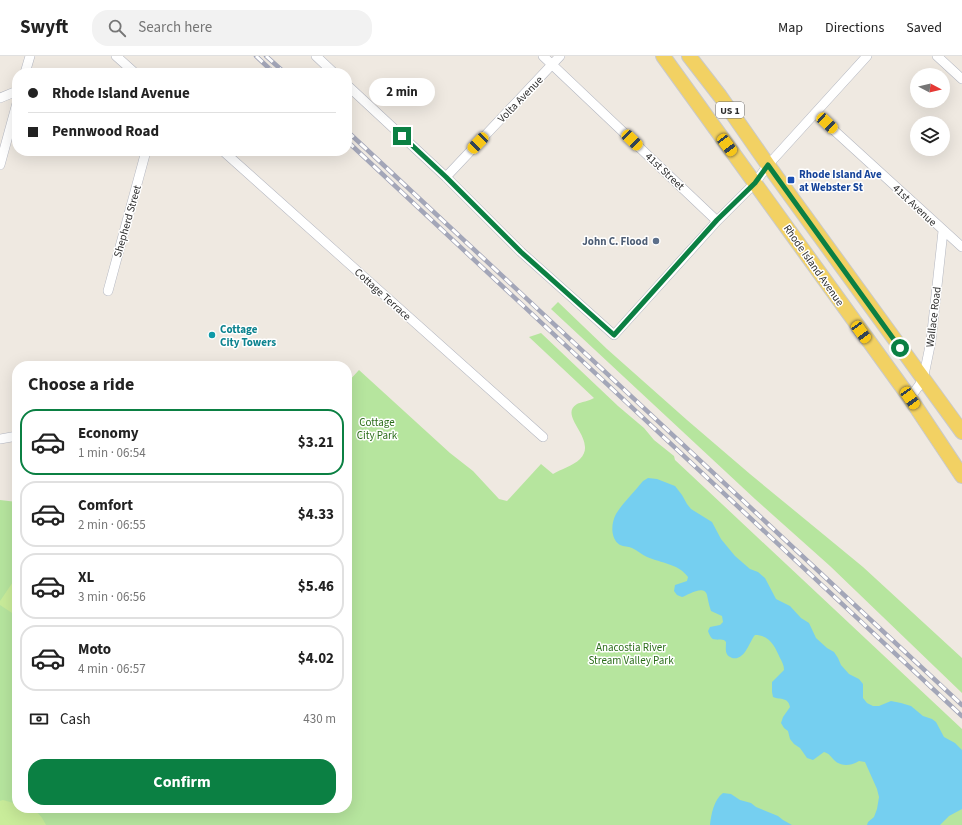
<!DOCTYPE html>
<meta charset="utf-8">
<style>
:root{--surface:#fff;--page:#f2f2f2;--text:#222;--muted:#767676;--line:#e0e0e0;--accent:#0b8043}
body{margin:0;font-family:"Source Sans 3",sans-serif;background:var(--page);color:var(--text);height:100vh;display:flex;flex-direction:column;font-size:15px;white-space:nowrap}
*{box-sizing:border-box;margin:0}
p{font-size:13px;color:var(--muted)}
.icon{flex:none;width:22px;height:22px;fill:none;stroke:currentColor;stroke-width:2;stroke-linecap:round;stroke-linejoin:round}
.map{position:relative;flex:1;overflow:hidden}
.drawer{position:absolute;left:12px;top:305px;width:340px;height:452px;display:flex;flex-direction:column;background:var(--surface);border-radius:16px;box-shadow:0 4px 16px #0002}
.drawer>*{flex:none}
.banner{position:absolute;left:12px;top:12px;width:340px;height:88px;border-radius:16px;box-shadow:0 4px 16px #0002;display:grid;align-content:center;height:88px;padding:0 16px;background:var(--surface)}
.needle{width:26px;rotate:97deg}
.tools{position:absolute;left:910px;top:12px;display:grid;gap:8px}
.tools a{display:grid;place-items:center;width:40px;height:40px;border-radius:50%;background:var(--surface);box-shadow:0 4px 16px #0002;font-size:20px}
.end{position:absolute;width:18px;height:18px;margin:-9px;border:5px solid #0b8043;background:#fff;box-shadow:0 0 0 2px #fff}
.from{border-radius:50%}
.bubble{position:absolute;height:28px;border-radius:14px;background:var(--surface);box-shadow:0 4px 16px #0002;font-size:13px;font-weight:700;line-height:28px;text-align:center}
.car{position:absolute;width:12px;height:24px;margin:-12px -6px;border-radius:5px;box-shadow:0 0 3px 1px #0007;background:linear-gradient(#f5c518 24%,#345 0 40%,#f5c518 0 76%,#345 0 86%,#f5c518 0)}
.banner b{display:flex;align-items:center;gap:14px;height:38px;font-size:15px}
.banner b+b{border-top:1px solid var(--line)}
.banner i{width:10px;height:10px;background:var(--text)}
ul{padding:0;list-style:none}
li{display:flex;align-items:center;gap:12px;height:66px;margin:0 8px 6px;padding:0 8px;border:2px solid var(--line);border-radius:16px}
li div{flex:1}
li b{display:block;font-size:15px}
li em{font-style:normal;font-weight:700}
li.on{border-color:var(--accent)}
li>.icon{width:36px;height:36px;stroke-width:1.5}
h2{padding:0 16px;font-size:18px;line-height:48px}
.pay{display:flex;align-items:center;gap:10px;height:44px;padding:0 16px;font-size:15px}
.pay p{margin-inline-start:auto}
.cta{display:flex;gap:8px;margin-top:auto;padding:8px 16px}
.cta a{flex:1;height:46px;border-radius:16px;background:var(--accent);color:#fff;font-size:16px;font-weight:700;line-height:46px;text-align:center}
header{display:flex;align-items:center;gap:24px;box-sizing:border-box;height:56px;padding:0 20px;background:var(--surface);border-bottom:1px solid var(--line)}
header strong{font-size:19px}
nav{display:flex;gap:22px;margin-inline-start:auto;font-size:14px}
.search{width:280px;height:36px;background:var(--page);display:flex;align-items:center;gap:10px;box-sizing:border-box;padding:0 14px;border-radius:16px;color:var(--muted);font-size:15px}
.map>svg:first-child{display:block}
.green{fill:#b6e59e}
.pitch{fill:#c9ec9a}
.water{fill:#75cff0}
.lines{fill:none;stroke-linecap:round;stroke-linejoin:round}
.minor-casing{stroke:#b4b7c1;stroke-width:10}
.primary-casing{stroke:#c9c9c9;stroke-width:16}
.minor{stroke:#fff;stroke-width:9}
.primary{stroke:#f2d163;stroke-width:14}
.rail-casing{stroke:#a3a6b8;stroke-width:4.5}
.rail{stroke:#fff;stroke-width:3;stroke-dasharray:9;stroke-linecap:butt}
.route{stroke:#0b8043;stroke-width:5}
.transit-dot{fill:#1a4fb4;stroke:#fff;stroke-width:1.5}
.service-dot{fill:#5c6f8a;stroke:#fff;stroke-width:1.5}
.culture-dot{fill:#0f9aa8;stroke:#fff;stroke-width:1.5}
.labels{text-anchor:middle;stroke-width:3;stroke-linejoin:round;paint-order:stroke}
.shield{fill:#fff;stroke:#6d6d6d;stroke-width:1}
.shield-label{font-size:10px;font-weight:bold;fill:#2e2e2e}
.street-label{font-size:11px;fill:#2e2e2e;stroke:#fff}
.transit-label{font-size:11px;font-weight:bold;fill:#164399;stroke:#fff;text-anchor:start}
.service-label{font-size:11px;font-weight:bold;fill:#4e5e75;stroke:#fff;text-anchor:end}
.culture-label{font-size:11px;font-weight:bold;fill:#0d838f;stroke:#fff;text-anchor:start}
.park-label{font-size:11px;fill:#2c6e1b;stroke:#fff}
</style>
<header>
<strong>Swyft</strong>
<div class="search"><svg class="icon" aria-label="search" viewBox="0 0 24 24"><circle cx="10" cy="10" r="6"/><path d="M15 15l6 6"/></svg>Search here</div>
<nav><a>Map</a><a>Directions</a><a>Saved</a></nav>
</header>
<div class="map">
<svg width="962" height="769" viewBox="0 0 962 769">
<rect width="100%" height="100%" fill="#efe9e1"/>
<path class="green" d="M558 246 607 293 687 364 750 418 863 511 962 602V637L830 510 755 443 551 253Z
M541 277 618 350 644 372 654 384 674 400 675 404 962 673V769H0V444L17 446V752H347V327L359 314 450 397 473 415 499 443 507 445 541 408 553 418C561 413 573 410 580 403 599 384 557 360 577 348 581 346 589 345 594 342L529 281Z"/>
<path class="pitch" d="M17 520V555L15 559 0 549V545Z
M3 744 17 748V752C32 752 39 754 46 769H0V745Z"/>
<path class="water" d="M648 422 657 423 675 430 682 439 687 448 691 453 712 466 721 483 735 500 750 513 758 516 765 522 776 543 790 550 801 562 809 567 816 582 827 592 834 596 838 602 841 609 849 618 859 623 863 628V642L867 647 873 650H879L891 645 901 647 911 650 923 660 932 663 936 666 944 681 955 687 962 694V753L949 760 940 769H867L868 766 874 761 877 753 879 741 877 733 865 706 859 705C851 710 841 711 834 704 830 700 830 698 824 696L813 704 807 702 800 692 794 688 790 683 788 675 784 672 781 667 783 661 790 651C788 641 781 644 773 641L772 636V626L784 614C784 609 782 606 780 602 775 591 770 579 755 579 749 586 745 605 732 602 724 599 726 593 726 586L724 584C714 583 712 586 708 575L710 571 720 569 723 566 722 560 711 555C709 549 708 544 707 539 704 528 688 539 682 541L677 539 674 535 675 529 687 525 688 521C679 508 661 507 647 501 642 499 637 494 632 492 628 490 624 491 620 489 610 483 611 467 616 458 621 449 636 434 643 425Z
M723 737 731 738 740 744 751 747 756 751 778 760 783 764 792 769H710C711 759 714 743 723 737Z"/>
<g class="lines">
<g class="minor-casing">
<path id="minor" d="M116 0 135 17
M316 0 334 17
M543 0 717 165
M937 0 962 23
M25 17 30 0
M347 29 446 121 521 196 614 279 717 165 755 127 768 109 867 0
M0 42 17 35
M815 57 962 191
M223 95 543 381
M0 109 17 47
M446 121 560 0
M108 235 146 95
M910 342 923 324 931 285 943 175
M0 383 17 380"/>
</g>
<g class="primary-casing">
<path id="primary" d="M663 0 910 342 962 420
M689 0 720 40 768 109 962 376"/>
</g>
<use href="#minor" class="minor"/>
<use href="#primary" class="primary"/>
<g class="rail-casing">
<path id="rail" d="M256 0 274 17
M266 0 285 17
M347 75 962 649
M347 85 962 660"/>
</g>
<use href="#rail" class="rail"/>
</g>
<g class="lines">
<path class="route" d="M402 80 446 121 521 196 614 279 717 164 755 127 768 109 900 292"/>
</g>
<rect class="transit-dot" x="787" y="120" width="8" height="8" rx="2"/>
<circle class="service-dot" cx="656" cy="185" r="4"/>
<circle class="culture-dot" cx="212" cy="279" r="4"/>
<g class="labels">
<rect class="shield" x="716" y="46" width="28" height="16" rx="3"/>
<g class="shield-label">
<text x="730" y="58">US 1</text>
</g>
<g class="street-label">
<text transform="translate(520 43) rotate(-46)" y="4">Volta Avenue</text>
<text transform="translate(665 115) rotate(43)" y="4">41st Street</text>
<text transform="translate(915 149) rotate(43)" y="4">41st Avenue</text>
<text transform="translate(127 165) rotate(-74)" y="4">Shepherd Street</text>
<text transform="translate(814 209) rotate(55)" y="4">Rhode Island Avenue</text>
<text transform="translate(383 238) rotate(42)" y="4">Cottage Terrace</text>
<text transform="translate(933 261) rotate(-83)" y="4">Wallace Road</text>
</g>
<g class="transit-label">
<text x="799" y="122">Rhode Island Ave<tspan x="799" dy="13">at Webster St</tspan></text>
</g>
<g class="service-label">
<text x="648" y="189">John C. Flood</text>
</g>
<g class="culture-label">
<text x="220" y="277">Cottage<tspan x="220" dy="13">City Towers</tspan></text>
</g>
<g class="park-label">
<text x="377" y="370">Cottage<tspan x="377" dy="13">City Park</tspan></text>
<text x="631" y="595">Anacostia River<tspan x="631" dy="13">Stream Valley Park</tspan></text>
</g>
</g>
</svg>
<div class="tools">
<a><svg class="needle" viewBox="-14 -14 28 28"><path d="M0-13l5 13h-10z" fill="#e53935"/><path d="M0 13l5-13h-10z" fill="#767676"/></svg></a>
<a><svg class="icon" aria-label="layers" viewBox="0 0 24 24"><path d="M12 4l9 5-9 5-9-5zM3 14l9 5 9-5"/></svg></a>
</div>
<i class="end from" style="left:900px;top:292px"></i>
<i class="end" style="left:402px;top:80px"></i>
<div class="bubble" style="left:369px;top:22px;width:66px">2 min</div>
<i class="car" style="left:827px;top:67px;rotate:133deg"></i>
<i class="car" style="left:632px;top:84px;rotate:134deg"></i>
<i class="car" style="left:478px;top:87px;rotate:224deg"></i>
<i class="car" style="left:727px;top:89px;rotate:143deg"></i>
<i class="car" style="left:861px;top:276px;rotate:144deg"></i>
<i class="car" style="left:910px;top:342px;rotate:146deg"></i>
<div class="banner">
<b><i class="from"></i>Rhode Island Avenue</b>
<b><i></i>Pennwood Road</b>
</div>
<section class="drawer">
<h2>Choose a ride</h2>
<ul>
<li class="on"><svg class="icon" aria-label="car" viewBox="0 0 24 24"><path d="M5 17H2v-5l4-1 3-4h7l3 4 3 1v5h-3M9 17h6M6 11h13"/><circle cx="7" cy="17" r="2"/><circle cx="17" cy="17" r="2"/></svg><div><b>Economy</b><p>1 min · 06:54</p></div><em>$3.21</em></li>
<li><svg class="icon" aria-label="car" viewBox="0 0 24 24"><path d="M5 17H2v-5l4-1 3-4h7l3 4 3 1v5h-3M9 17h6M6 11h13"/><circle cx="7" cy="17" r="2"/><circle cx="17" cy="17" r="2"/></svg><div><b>Comfort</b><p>2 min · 06:55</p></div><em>$4.33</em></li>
<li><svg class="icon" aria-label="car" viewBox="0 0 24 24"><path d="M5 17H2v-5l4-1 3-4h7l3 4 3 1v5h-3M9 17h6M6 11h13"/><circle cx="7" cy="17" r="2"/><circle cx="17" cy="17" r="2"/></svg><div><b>XL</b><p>3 min · 06:56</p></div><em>$5.46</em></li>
<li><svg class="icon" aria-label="car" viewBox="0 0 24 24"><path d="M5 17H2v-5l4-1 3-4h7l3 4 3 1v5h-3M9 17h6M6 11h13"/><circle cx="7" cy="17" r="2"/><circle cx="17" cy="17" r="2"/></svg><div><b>Moto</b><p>4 min · 06:57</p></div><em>$4.02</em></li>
</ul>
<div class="pay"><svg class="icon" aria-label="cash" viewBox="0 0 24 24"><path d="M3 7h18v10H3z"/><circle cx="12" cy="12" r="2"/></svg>Cash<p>430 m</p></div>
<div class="cta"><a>Confirm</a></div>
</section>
</div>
